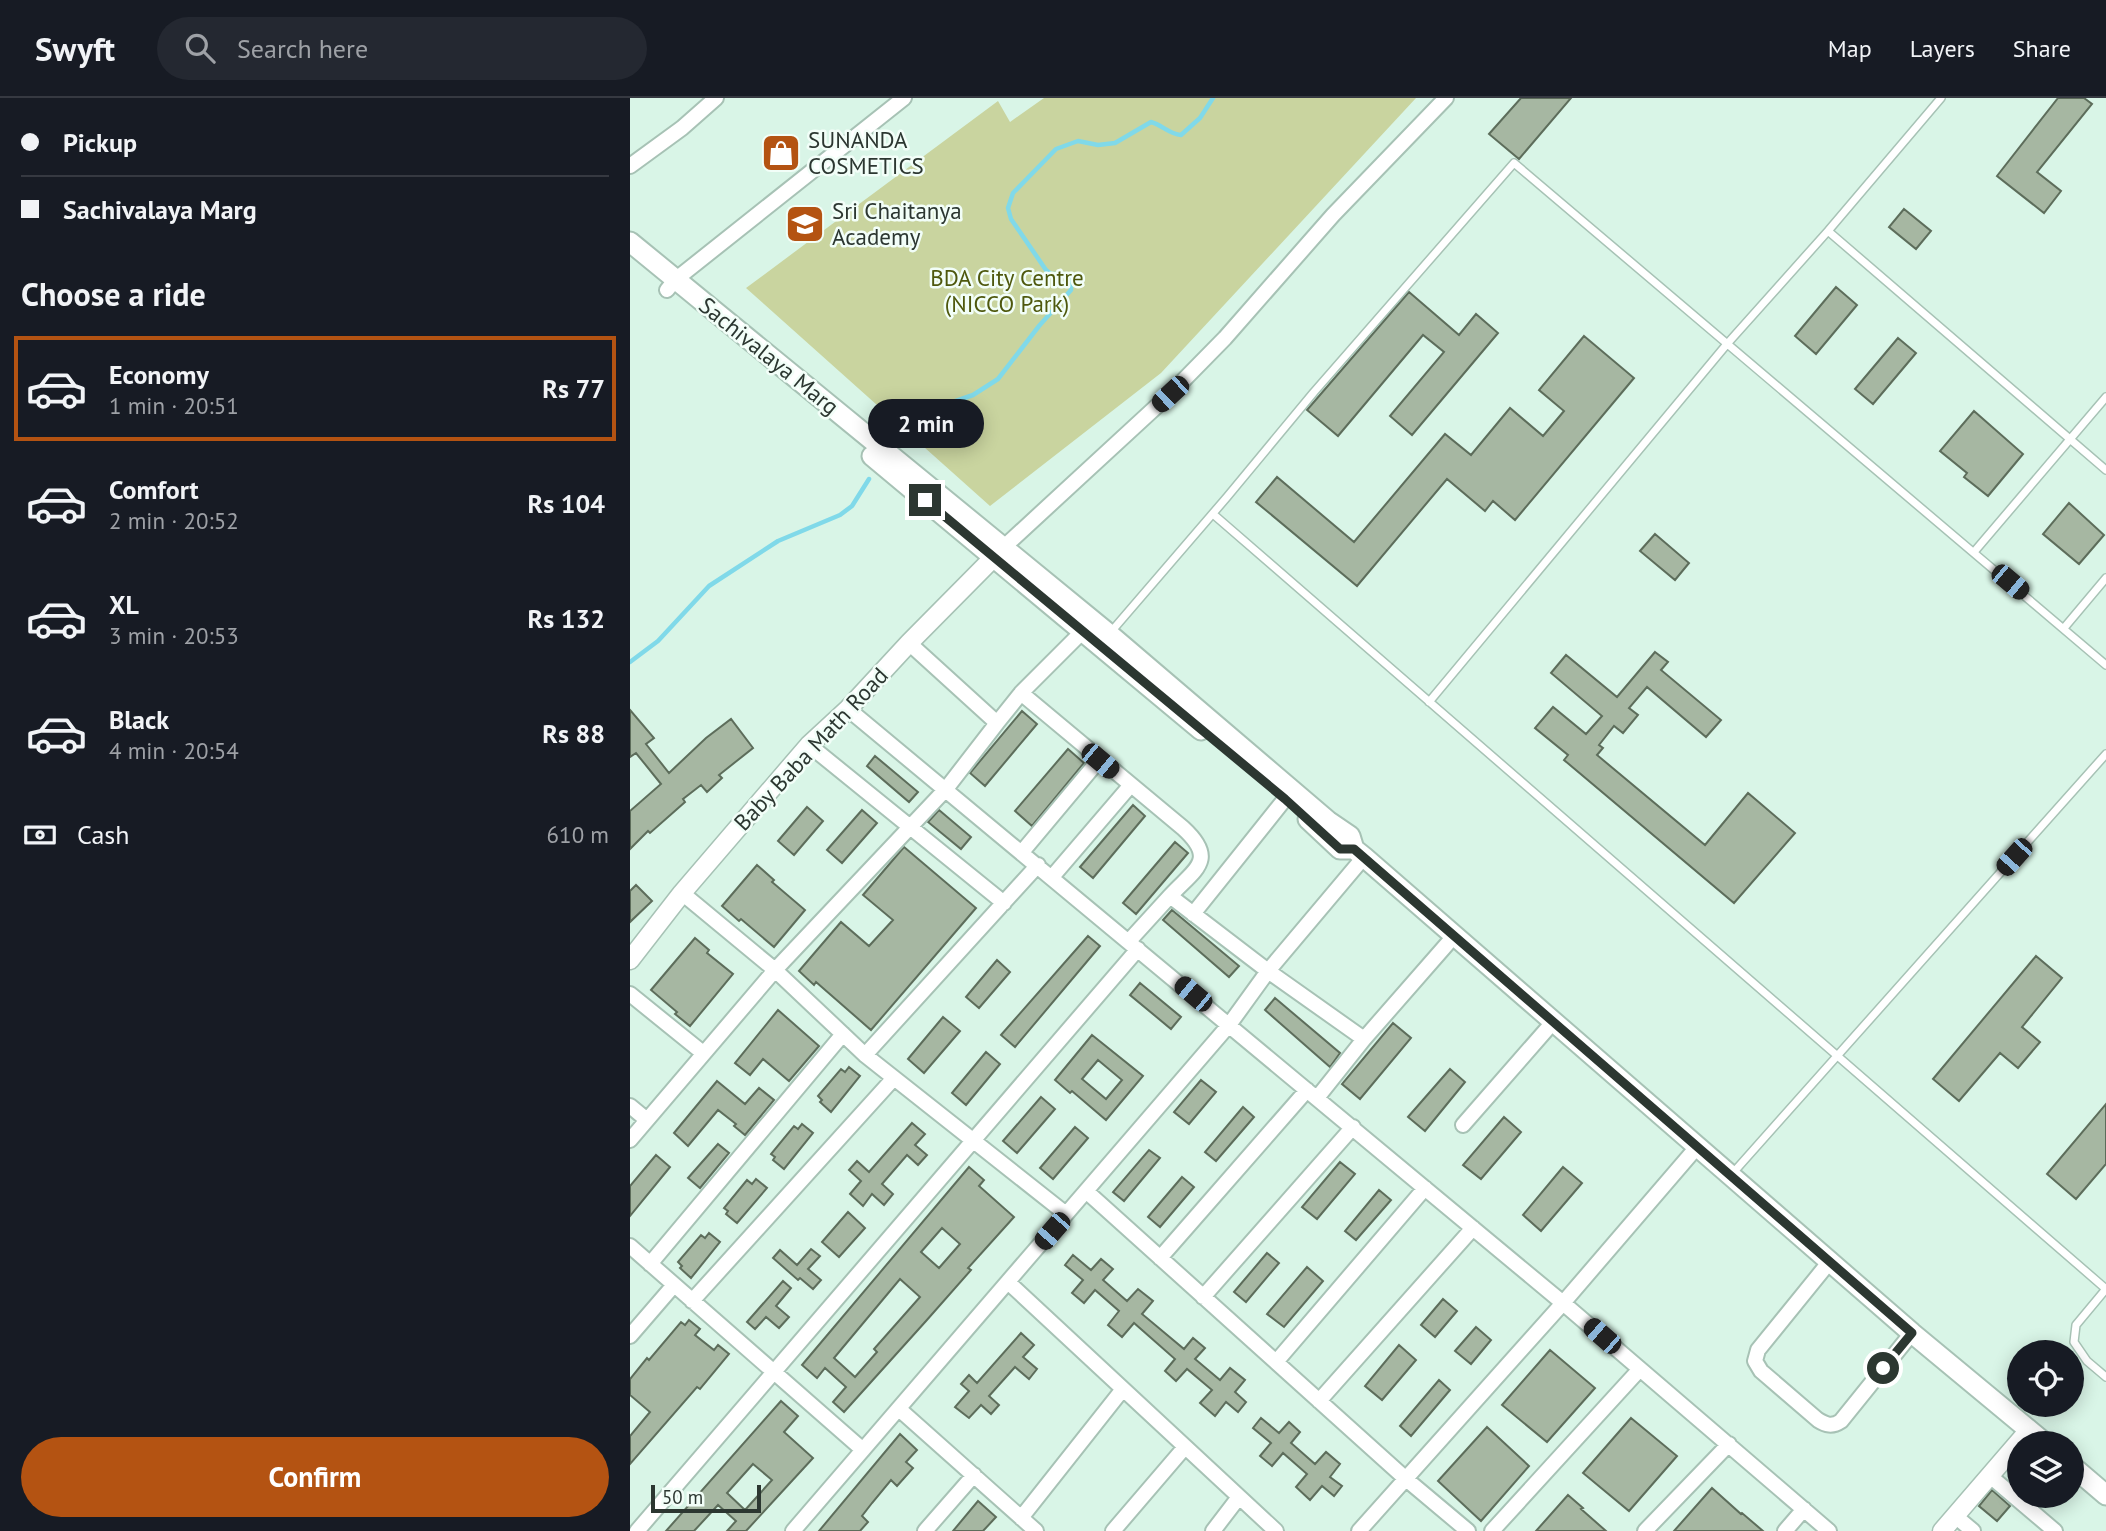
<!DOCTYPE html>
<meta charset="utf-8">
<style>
:root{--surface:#171b24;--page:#242831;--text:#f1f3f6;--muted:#9ea1a6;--line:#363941;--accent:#b45312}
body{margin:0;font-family:"PT Sans",sans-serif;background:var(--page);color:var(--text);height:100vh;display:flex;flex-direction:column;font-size:26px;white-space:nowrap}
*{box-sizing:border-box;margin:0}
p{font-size:23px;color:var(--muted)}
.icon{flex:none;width:38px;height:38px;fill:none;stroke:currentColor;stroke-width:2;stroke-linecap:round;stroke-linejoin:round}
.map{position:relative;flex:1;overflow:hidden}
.panel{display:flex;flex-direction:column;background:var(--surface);width:630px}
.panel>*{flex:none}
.top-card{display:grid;align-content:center;height:154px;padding:0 21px;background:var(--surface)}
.controls{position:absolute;left:1377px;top:1242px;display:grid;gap:14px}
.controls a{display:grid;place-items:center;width:77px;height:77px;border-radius:50%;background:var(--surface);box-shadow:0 4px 18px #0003;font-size:35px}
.scale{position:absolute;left:21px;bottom:18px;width:110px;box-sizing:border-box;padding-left:7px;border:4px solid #2c3731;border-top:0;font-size:19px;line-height:24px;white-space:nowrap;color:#2c3731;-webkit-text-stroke:5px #f2fef8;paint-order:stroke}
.end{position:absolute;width:32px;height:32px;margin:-16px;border:9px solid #2c3731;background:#fff;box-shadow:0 0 0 4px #fff}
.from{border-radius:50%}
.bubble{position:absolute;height:49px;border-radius:24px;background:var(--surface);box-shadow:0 4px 18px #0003;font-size:23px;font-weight:600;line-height:49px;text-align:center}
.car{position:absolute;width:21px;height:42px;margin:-21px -10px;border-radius:9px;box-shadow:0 0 5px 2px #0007;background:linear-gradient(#222 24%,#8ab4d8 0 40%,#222 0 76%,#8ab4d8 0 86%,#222 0)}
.top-card b{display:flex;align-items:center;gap:24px;height:66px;font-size:26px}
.top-card b+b{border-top:2px solid var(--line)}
.top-card i{width:18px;height:18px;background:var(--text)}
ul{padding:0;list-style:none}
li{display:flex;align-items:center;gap:21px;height:105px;margin:0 14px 10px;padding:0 7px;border:4px solid transparent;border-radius:0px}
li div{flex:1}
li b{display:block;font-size:26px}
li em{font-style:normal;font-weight:600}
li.current{border-color:var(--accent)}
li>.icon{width:63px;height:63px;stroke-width:1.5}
h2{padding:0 21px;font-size:32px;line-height:84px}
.pay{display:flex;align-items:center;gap:18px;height:77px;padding:0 21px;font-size:26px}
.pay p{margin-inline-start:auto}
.cta{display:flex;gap:14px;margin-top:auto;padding:14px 21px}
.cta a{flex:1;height:80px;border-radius:42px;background:var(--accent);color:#fff;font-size:28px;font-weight:600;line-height:80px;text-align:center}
header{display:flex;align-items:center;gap:42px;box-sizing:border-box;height:98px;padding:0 35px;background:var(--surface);border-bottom:2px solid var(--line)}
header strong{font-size:33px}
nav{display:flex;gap:38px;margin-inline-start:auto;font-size:24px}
.search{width:490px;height:63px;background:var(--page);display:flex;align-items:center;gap:18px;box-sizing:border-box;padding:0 24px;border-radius:38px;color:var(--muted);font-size:26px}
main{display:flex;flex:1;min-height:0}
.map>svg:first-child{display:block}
.green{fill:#c9d49f}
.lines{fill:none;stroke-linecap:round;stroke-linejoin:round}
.stream{stroke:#80d9e9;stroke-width:4.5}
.building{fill:#a6b7a2;stroke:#5d6d5b;stroke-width:2;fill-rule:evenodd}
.service-casing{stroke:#a7c2b5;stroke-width:10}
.minor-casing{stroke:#a7c2b5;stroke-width:18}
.tertiary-casing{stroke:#a7c2b5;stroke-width:21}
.secondary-casing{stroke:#a7c2b5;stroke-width:23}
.service{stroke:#fff;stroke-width:7}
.minor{stroke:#fff;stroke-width:14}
.tertiary{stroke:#fff;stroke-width:18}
.secondary{stroke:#fff;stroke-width:19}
.route{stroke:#2c3731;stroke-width:9}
.labels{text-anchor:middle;stroke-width:5;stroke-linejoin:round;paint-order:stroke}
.poi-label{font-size:23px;fill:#2c3731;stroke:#f2fef8;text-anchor:start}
.park-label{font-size:23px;fill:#4e580d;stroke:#f2fef8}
.street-label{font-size:23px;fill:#2c3731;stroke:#f2fef8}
</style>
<header>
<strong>Swyft</strong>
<div class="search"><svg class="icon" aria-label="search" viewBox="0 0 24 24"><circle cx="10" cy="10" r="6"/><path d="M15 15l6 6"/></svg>Search here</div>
<nav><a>Map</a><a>Layers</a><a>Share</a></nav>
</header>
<main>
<section class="panel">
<div class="top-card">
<b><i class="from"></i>Pickup</b>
<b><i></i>Sachivalaya Marg</b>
</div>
<h2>Choose a ride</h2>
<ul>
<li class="current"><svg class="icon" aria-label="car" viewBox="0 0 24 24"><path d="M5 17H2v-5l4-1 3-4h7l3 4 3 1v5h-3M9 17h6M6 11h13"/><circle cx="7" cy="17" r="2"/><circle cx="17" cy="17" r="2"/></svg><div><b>Economy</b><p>1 min · 20:51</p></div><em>Rs 77</em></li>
<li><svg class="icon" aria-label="car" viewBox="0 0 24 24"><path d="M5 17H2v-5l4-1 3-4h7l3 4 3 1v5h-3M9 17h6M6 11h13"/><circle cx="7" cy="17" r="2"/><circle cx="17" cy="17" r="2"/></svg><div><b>Comfort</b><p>2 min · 20:52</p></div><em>Rs 104</em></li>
<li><svg class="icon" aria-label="car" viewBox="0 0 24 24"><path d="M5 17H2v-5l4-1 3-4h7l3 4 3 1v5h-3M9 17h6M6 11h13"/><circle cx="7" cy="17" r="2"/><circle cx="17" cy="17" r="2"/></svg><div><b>XL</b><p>3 min · 20:53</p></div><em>Rs 132</em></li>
<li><svg class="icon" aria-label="car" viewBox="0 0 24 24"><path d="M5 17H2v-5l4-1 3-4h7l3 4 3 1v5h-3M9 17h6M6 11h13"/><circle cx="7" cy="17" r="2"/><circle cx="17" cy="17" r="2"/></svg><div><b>Black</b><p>4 min · 20:54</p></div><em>Rs 88</em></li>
</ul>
<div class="pay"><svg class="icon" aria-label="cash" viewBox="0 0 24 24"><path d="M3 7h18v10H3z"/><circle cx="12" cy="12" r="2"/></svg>Cash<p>610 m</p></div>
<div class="cta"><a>Confirm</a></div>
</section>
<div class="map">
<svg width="1476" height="1433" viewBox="0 0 1476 1433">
<rect width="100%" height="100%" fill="#d9f5e7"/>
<path class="green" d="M414 0H786L531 275 360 408 116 190 368 3 380 24Z"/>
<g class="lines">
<path class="stream" d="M278 344 308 313 320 305 343 297 368 281 409 228 441 192V182L434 176H421L416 172 381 121 378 110 383 95 426 51 448 43 468 47 485 45 521 24C532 27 539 36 551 37L570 20 583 0
M0 564 28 543 79 488 148 443 210 417 222 408 239 381"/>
</g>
<path class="building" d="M891 0H941L889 61 859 36Z
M1428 0H1454L1462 6 1407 74 1431 93 1414 115 1367 78Z
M1274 111 1301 133 1286 151 1259 129Z
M1206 189 1227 207 1186 256 1165 238Z
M779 194 829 237 846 216 868 235 782 337 760 318 814 254 793 237 708 338 677 312Z
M954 238 1004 280 885 422 863 403 855 413 817 381 727 488 626 404 647 379 724 444 815 336 841 357 880 310 913 338 934 313 909 292Z
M1268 240 1286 255 1243 306 1225 291Z
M1344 313 1393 356 1358 398 1334 379 1337 375 1310 353Z
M1439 405 1474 437 1449 466 1413 436Z
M1025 436 1059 465 1045 482 1010 453Z
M1025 554 1038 564 1031 572 1091 622 1076 639 1017 589 999 610 1008 617 993 635 984 628 969 647 973 650 967 657 1075 747 1118 695 1165 735 1104 805 934 662 938 657 905 630 923 609 956 636 972 618 921 575 936 557 987 599Z
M0 612 24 640 16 646 39 675 76 640 101 621 123 650 89 677 92 680 77 694 71 687 53 701 55 704 20 735 18 733 0 751V713L31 686 6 655 0 659Z
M392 613 407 626 355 688 340 675Z
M438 651 454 665 402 728 385 713Z
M245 658 288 694 279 704 237 668Z
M503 707 515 718 463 780 450 769Z
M177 709 193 723 164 757 148 743Z
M232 712 247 725 212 765 197 752Z
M309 712 341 739 331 751 298 724Z
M545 744 558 755 506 816 493 805Z
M274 749 346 810 241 932 186 884 184 887 169 873 211 824 239 848 263 822 233 797Z
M127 767 144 782 142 784 175 812 144 849 111 821 109 823 92 808Z
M6 787 22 803 0 824V793Z
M542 812 609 868 599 879 533 822Z
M458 838 470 848 385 949 371 937Z
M65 840 79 852 77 855 103 876 60 928 45 916 47 914 21 892Z
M1406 858 1432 880 1392 929 1410 944 1388 970 1370 955 1329 1003 1303 981Z
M367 862 380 874 349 910 336 899Z
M510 885 551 919 541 931 500 897Z
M645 900 710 955 700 969 635 912Z
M148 912 189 948 159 983 133 961 120 977 105 965Z
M313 919 330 933 294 975 278 961Z
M763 925 781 940 730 1001 712 986Z
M462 937 513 978 476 1022 442 993 440 995 425 982ZM468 962 492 982 476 1001 452 981Z
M356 954 370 966 336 1007 322 995Z
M219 969 230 978 201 1014 190 1004 192 1002 188 998 211 971 215 974Z
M820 971 835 984 795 1033 778 1019Z
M571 982 586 994 559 1026 544 1014Z
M87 983 115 1006 129 990 144 1002 115 1037 104 1028 106 1026 88 1012 58 1048 44 1035Z
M411 999 425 1011 387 1055 373 1043Z
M1476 1006V1066L1446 1101 1417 1076Z
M613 1009 624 1019 586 1063 575 1054Z
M874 1019 891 1034 851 1081 833 1067Z
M282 1025 295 1036 285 1047 297 1057 288 1067 277 1057 252 1086 263 1096 254 1107 242 1096 233 1108 220 1096 231 1083 219 1072 227 1063 239 1074Z
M172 1026 183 1035 154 1071 143 1062 145 1059 141 1056 164 1028 168 1031Z
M445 1029 458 1040 423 1081 410 1070Z
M88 1046 99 1055 70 1090 58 1080Z
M519 1052 530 1060 494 1103 483 1094Z
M26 1057 40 1069 0 1118V1088Z
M710 1064 725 1076 687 1121 672 1109Z
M339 1069 354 1082 349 1088 384 1119 338 1170 341 1172 296 1223 214 1314 203 1304 216 1289 195 1270 187 1280 172 1267ZM312 1130 330 1146 309 1170 291 1154ZM270 1181 290 1199 244 1251 247 1254 225 1279 204 1260Z
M933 1069 952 1085 911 1133 893 1117Z
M552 1079 564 1089 530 1129 518 1119Z
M126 1081 137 1090 107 1125 96 1116 98 1113 94 1110 117 1082 122 1086Z
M749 1092 761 1102 726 1142 715 1133Z
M218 1114 235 1130 209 1159 192 1144Z
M79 1135 90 1144 61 1180 50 1170 52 1168 48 1164 71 1137 75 1140Z
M181 1151 190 1158 178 1171 191 1182 183 1191 170 1180 168 1182 143 1160 150 1152 167 1167Z
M637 1155 649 1165 616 1204 604 1194Z
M443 1157 461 1172 471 1161 483 1171 473 1182 497 1203 508 1191 523 1203 512 1216 554 1251 563 1240 575 1250 565 1261 590 1282 600 1270 615 1282 605 1294 616 1304 608 1314 596 1304 585 1318 570 1305 582 1292 557 1271 546 1283 535 1273 545 1261 504 1225 492 1239 478 1227 489 1213 465 1192 454 1205 442 1195 453 1182 435 1167Z
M677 1169 693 1183 654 1229 637 1216Z
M153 1183 161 1190 146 1208 159 1219 149 1230 136 1219 125 1231 117 1224Z
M813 1201 827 1213 805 1239 791 1227Z
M59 1222 70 1231 65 1237 84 1252 88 1247 99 1256 70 1291 67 1289 0 1366V1338L20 1314 0 1297V1281L17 1260 19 1262 51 1224 55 1227Z
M846 1229 861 1242 841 1266 825 1253Z
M391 1235 404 1247 393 1259 407 1271 399 1281 385 1269 359 1298 369 1307 361 1316 351 1307 339 1320 325 1309 339 1293 331 1286 339 1277 347 1285Z
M769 1247 786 1262 752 1302 735 1288Z
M920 1252 965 1290 917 1344 872 1307Z
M809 1282 820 1292 781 1338 770 1328Z
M151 1303 168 1318 154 1334 183 1360 116 1433H97L106 1423 88 1407 64 1433H36ZM123 1366 142 1382 115 1412 97 1395Z
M631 1320 649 1335 659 1324 670 1334 661 1345 685 1366 696 1354 710 1366 700 1379 712 1388 704 1398 692 1388 680 1402 666 1389 677 1376 653 1355 642 1368 630 1358 641 1345 623 1330Z
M1001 1320 1047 1358 999 1413 953 1375Z
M857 1329 899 1368 851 1423 808 1383Z
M270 1336 287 1352 276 1364 283 1370 267 1388 261 1382 242 1405 232 1418 238 1424 230 1433H189Z
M1082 1390 1111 1416 1112 1415 1133 1433H1044Z
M1362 1392 1380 1408 1367 1423 1349 1408Z
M938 1397 953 1410 951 1411 976 1433H906Z
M348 1403 366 1419 353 1433H323Z"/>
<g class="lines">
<g class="service-casing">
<path id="service" d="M1198 133 1476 372
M583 416 1476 1191 1446 1227 1444 1244 1457 1263 1476 1279
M1344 454 1476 299
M1434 530 1476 480
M480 535 597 399 684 294 884 65 1476 567
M799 604 1097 246 1198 133 1311 0
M1102 1076 1476 656"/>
</g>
<g class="minor-casing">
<path id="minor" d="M0 68 52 30 86 0
M37 192 45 182 274 0
M374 449 540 296 595 240 703 117 816 0
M279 545 367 625 391 595 453 533
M391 595 553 730C588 762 565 771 540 798L638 873 734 941
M218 611 933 1205 1199 1433
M179 647 374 805
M392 754 469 662
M422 779 500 688
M52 795 145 872 235 957 436 1116
M563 816 655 701
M499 843 540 798
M0 896 73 955
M235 957 408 767
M687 1000 734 941 825 837
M0 1008 17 1022
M833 1027 924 923
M0 1042 145 872 316 691 367 625
M456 1093 776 1381 838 1433
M0 1148 233 1352
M530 1160 677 992
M1201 1162 1128 1252 1125 1263 1131 1273 1188 1322C1196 1327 1202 1329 1211 1323L1282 1235
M20 1166 213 936
M378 1184 646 1433
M573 1199 723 1029
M62 1203 264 980
M0 1238 44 1187
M646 1264 795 1090
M689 1303 843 1130
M269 1311 406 1433
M1360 1378 1425 1433
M1325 1418 1343 1433
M391 1420 493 1291
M7 1433 508 851
M163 1433 599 927 638 873 734 759
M295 1433 344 1377
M483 1433 555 1349
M583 1433 609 1399
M729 1433 933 1205 1067 1049
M862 1433 1010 1271
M1015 1433 1099 1346
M1155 1433 1174 1411"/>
</g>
<g class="tertiary-casing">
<path id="tertiary" d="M0 862 52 795 179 647 218 611 279 545 374 449
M1312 1433 1399 1332"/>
</g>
<g class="secondary-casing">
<path id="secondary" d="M0 144 479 536 698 723 720 738 724 751 734 759 1282 1235 1416 1346
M242 358 571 632
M678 721 710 751H724
M1442 1368 1476 1397"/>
</g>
<use href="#service" class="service"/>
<use href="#minor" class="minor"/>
<use href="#tertiary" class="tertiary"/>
<use href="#secondary" class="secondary"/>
</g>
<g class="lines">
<path class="route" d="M295 402 655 701 710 751H724L1282 1235 1253 1270"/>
</g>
<defs>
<g id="shop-square" transform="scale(2.0125)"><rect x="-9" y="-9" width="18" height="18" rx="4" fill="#b45312" stroke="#f2fef8"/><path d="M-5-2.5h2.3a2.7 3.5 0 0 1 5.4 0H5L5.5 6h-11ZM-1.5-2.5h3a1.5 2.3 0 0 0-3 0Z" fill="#fff"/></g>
<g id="school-square" transform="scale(2.0125)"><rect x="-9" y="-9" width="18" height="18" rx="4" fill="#b45312" stroke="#f2fef8"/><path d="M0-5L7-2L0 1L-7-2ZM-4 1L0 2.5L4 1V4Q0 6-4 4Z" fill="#fff"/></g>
</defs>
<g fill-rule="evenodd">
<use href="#shop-square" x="151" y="55"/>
<use href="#school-square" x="175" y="126"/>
</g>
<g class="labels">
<g class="poi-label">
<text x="178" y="50">SUNANDA<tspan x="178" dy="26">COSMETICS</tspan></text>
<text x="202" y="121">Sri Chaitanya<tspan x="202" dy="26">Academy</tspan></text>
</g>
<g class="park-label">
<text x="377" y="188">BDA City Centre<tspan x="377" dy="26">(NICCO Park)</tspan></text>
</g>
<g class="street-label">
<text transform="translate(139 258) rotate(39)" y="8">Sachivalaya Marg</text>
<text transform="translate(181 651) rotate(-47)" y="8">Baby Baba Math Road</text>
</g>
</g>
</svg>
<div class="controls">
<a><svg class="icon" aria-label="locate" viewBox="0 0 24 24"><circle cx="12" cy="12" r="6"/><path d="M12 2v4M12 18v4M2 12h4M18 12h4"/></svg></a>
<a><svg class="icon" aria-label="layers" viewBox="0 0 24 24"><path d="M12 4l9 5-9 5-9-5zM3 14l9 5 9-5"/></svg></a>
</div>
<div class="scale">50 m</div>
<i class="end from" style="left:1253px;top:1270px"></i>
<i class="end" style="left:295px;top:402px"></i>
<div class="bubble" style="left:238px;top:301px;width:116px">2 min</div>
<i class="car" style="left:540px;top:296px;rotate:227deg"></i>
<i class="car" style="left:1380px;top:484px;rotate:130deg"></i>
<i class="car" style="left:470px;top:663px;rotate:130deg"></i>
<i class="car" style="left:1384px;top:759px;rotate:222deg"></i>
<i class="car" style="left:563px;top:896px;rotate:310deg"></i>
<i class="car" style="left:422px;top:1133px;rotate:221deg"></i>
<i class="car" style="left:972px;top:1238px;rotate:311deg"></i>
</div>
</main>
